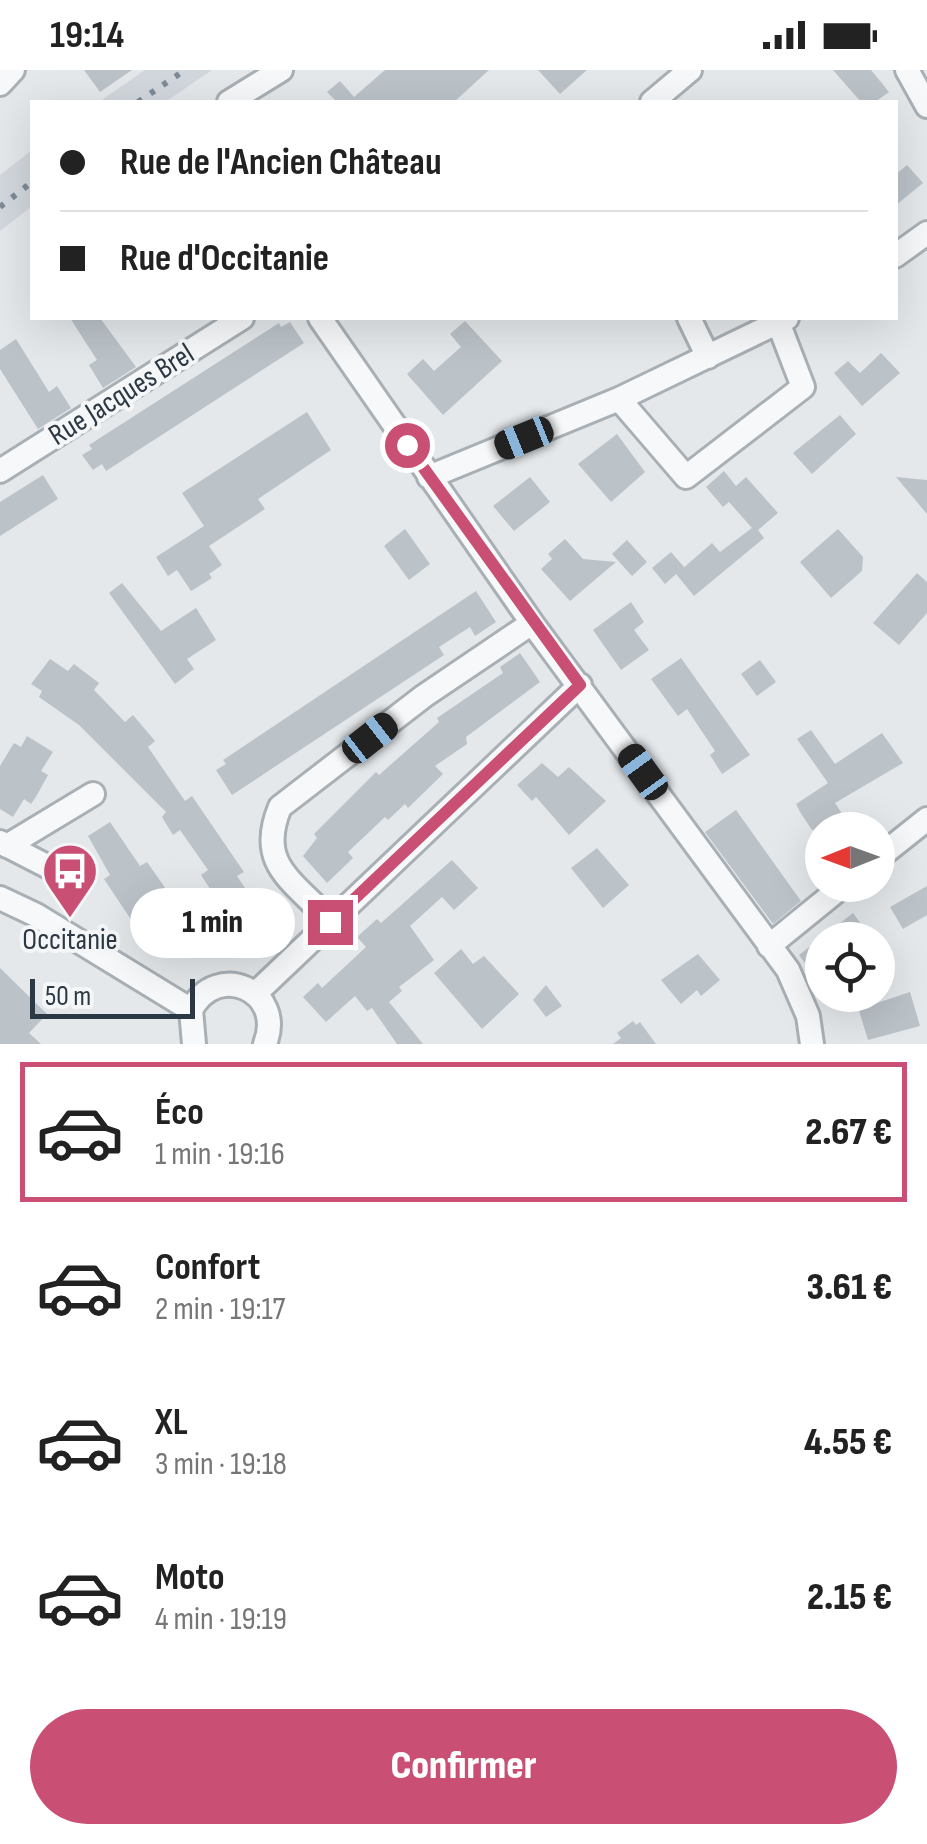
<!DOCTYPE html>
<html lang="fr">
<meta charset="utf-8">
<style>
:root{--surface:#fff;--page:#f2f2f2;--text:#222;--muted:#767676;--line:#e0e0e0;--accent:#c95074}
body{margin:0;font-family:"Sofia Sans Condensed",sans-serif;background:var(--page);color:var(--text);height:100vh;display:flex;flex-direction:column;font-size:38px;white-space:nowrap}
*{box-sizing:border-box;margin:0}
p{font-size:32px;color:var(--muted)}
.icon{flex:none;width:55px;height:55px;fill:none;stroke:currentColor;stroke-width:2;stroke-linecap:round;stroke-linejoin:round}
.map{position:relative;height:974px;overflow:hidden}
.side{display:flex;flex-direction:column;background:var(--surface);flex:1}
.side>*{flex:none}
.banner{position:absolute;left:30px;top:30px;width:868px;height:220px;border-radius:0px;box-shadow:0 10px 40px #0002;display:grid;align-content:center;height:220px;padding:0 30px;background:var(--surface)}
.needle{width:65px;rotate:269deg}
.fabs{position:absolute;left:805px;top:742px;display:grid;gap:20px}
.fabs a{display:grid;place-items:center;width:90px;height:90px;border-radius:50%;background:var(--surface);box-shadow:0 10px 40px #0002;font-size:50px}
.scale{position:absolute;left:30px;bottom:25px;width:165px;box-sizing:border-box;padding-left:10px;border:5px solid #2c3843;border-top:0;font-size:28px;line-height:35px;white-space:nowrap;color:#2c3843;-webkit-text-stroke:8px #f4f6f8;paint-order:stroke}
.end{position:absolute;width:45px;height:45px;margin:-22px;border:12px solid #c95074;background:#fff;box-shadow:0 0 0 5px #fff}
.from{border-radius:50%}
.bubble{position:absolute;height:70px;border-radius:35px;background:var(--surface);box-shadow:0 10px 40px #0002;font-size:32px;font-weight:800;line-height:70px;text-align:center}
.car{position:absolute;width:30px;height:60px;margin:-30px -15px;border-radius:12px;box-shadow:0 0 8px 2px #0007;background:linear-gradient(#222 24%,#8ab4d8 0 40%,#222 0 76%,#8ab4d8 0 86%,#222 0)}
.banner b{display:flex;align-items:center;gap:35px;height:95px;font-size:38px}
.banner b+b{border-top:2px solid var(--line)}
.banner i{width:25px;height:25px;background:var(--text)}
ul{padding:18px 0 0;list-style:none}
li{display:flex;align-items:center;gap:30px;height:140px;margin:0 20px 15px;padding:0 10px;border:5px solid transparent;border-radius:0px}
li div{flex:1}
li b{display:block;font-size:38px}
li em{font-style:normal;font-weight:800}
li.current{border-color:var(--accent)}
li>.icon{width:90px;height:90px;stroke-width:1.5}
.primary-button{display:flex;gap:20px;margin-top:auto;padding:20px 30px}
.primary-button a{flex:1;height:115px;border-radius:60px;background:var(--accent);color:#fff;font-size:40px;font-weight:800;line-height:115px;text-align:center}
.status{display:flex;justify-content:space-between;align-items:center;height:70px;padding:0 50px;background:var(--surface);direction:ltr}
.status svg{height:28px;fill:currentColor}
.map>svg:first-child{display:block}
.built{fill:#d2d7dd}
.building{fill:#bbc2c8}
.lines{fill:none;stroke-linecap:round;stroke-linejoin:round}
.minor-casing{stroke:#a9b0b5;stroke-width:28}
.minor{stroke:#f7f8fa;stroke-width:22}
.rail{stroke:#7e8a94;stroke-width:6;stroke-dasharray:5 10;stroke-linecap:butt}
.route{stroke:#c95074;stroke-width:12}
.labels{text-anchor:middle;stroke-width:8;stroke-linejoin:round;paint-order:stroke}
.street-label{font-size:30px;fill:#2c3843;stroke:#f4f6f8}
.poi-label{font-size:30px;fill:#2c3843;stroke:#f4f6f8}
</style>
<div class="status"><b>19:14</b><svg viewBox="0 0 49 12"><path d="M0 12V9h3v3zM5 12V6h3v6zM10 12V3h3v9zM15 12V0h3v12zM26 1h20v11H26zM47 4h2v5h-2z"/></svg></div>
<div class="map">
<svg width="927" height="974" viewBox="0 0 927 974">
<rect width="100%" height="100%" fill="#e4e8eb"/>
<path class="built" d="M145 0H212L165 32H99Z
M32 80V136L0 161V105Z"/>
<path class="building" d="M84 0H132L100 22Z
M385 0H489L454 32H337L327 22 340 11 354 27Z
M538 0H587L560 24Z
M833 0H871L889 22 875 32H861Z
M907 95 923 113 895 136V105Z
M70 248H100L136 297 103 318 89 295 97 290Z
M465 251 502 291 443 345 407 304 423 289 434 301 461 277 450 264Z
M290 252 304 273 106 401 102 394 93 400 82 385 92 379 89 375 279 253 281 257Z
M16 269 49 322 57 316 71 338 38 359 0 299V280Z
M881 283 900 303 862 336 834 303 848 291 860 303Z
M307 342 331 380 258 429 265 439 209 476 222 495 209 504 212 508 191 521 177 500 168 506 156 487 204 456 182 423Z
M840 345 856 364 812 404 793 383Z
M617 364 645 402 611 432 578 394Z
M724 401 736 416 746 407 778 443 758 460 764 468 694 526 676 504 665 514 652 498 671 482 684 497 681 500 712 473 720 482 752 458 729 432 723 437 706 417Z
M43 405 58 429 0 466V432Z
M530 407 550 432 514 461 493 436Z
M896 407 927 410V444Z
M405 459 430 494 409 510 384 476Z
M838 459 863 487 862 501 831 528 800 492Z
M565 469 583 489 616 492 570 531 541 499 552 489 548 484Z
M627 470 647 492 632 506 612 484Z
M917 503 927 512V543L899 575 873 553Z
M122 513 161 561 196 538 216 570 187 589 194 599 175 614 109 523Z
M476 521 496 552 475 566 470 557 439 577 444 585 232 725 216 700 226 694 223 690Z
M631 532 644 552 634 560 649 580 621 600 593 560Z
M520 583 540 612 466 667 467 674 435 696 443 704 408 738 405 734 388 750 385 747 348 782 353 788 327 813 303 786 317 768 314 764 376 702 379 705 439 652 437 648 503 603 500 597Z
M681 588 750 685 722 704 710 685 715 681 687 639 678 646 651 609Z
M50 589 68 601 74 594 99 613 94 620 125 652 133 645 155 671 148 677 185 731 192 726 244 802 237 806 261 842 240 856 234 847 223 854 211 836 218 831 201 805 208 800 180 760 173 765 162 747 166 742 79 655 39 627 42 621 31 614Z
M760 590 776 612 757 626 741 604Z
M811 660 835 694 882 663 903 693 835 733 853 760H812L800 742 796 734 828 713 797 669Z
M27 666 53 682 41 701 48 705 37 725 31 734 24 729 13 747 0 739V696L14 673 21 677Z
M542 693 558 707 569 697 606 731 569 765 536 727 532 731 517 715Z
M736 740 801 831 773 854 705 762Z
M110 752 140 796 147 792 166 819 158 824 190 870 169 883 140 850 134 854 104 809 110 805 88 766Z
M597 778 629 815 603 838 571 798Z
M452 790 478 818 454 840 442 827 410 856 434 890 399 917 402 921 389 932 423 974H397L372 938 367 941 355 926 326 952 303 927 318 913 322 918 366 877 357 867 377 849 381 853Z
M927 816V845L903 859 890 837Z
M853 843 873 870H822V917L799 885Z
M461 879 473 894 484 886 519 924 482 959 434 903Z
M698 884 720 910 701 926 697 920 681 934 661 910Z
M0 898 47 944 29 963 41 974H0Z
M546 915 562 936 546 947 533 930Z
M910 922 920 956 868 970 857 934 872 928 874 934Z
M633 951 636 955 640 952 656 974H613L621 968 617 963Z"/>
<g class="lines">
<g class="minor-casing">
<path id="minor" d="M907 0 927 36
M0 14 13 0
M229 32 281 0
M652 32 690 0
M895 186 927 163
M320 248 532 553 788 900 808 946 812 974
M689 248 708 287
M619 329 686 407 803 317 778 252
M0 401 242 248
M429 407 619 329 787 248
M0 772 76 811
M7 776 93 724
M878 788 927 749
M0 828 36 845 191 940
M330 851C293 810 256 795 280 737L424 626 532 553
M769 876 844 815
M256 923 580 615
M194 974 191 940C217 890 286 921 265 974"/>
</g>
<use href="#minor" class="minor"/>
<path class="rail" d="M138 32 185 0
M0 137 32 112"/>
</g>
<g class="lines">
<path class="route" d="M330 852 580 615 407 375"/>
</g>
<defs>
<g id="bus-pin" transform="scale(2.875)"><path d="M0 17L-7.5 6A9.5 9.5 0 1 1 7.5 6Z" fill="#c95074" stroke="#f4f6f8"/><path d="M-5-6H5V4H4V6H2V4H-2V6H-4V4H-5ZM-3.5-4V0h7V-4ZM-3.5 1.2v1.5H-2V1.2ZM2 1.2v1.5H3.5V1.2Z" fill="#fff"/></g>
</defs>
<g fill-rule="evenodd">
<use href="#bus-pin" x="70" y="801"/>
</g>
<g class="labels">
<g class="street-label">
<text transform="translate(121 324) rotate(-32)" y="10">Rue Jacques Brel</text>
</g>
<g class="poi-label">
<text x="70" y="879">Occitanie</text>
</g>
</g>
</svg>
<div class="fabs">
<a><svg class="needle" viewBox="-14 -14 28 28"><path d="M0-13l5 13h-10z" fill="#e53935"/><path d="M0 13l5-13h-10z" fill="#767676"/></svg></a>
<a><svg class="icon" aria-label="locate" viewBox="0 0 24 24"><circle cx="12" cy="12" r="6"/><path d="M12 2v4M12 18v4M2 12h4M18 12h4"/></svg></a>
</div>
<div class="scale">50 m</div>
<i class="end from" style="left:407px;top:375px"></i>
<i class="end" style="left:330px;top:852px"></i>
<div class="bubble" style="left:130px;top:818px;width:165px">1 min</div>
<i class="car" style="left:524px;top:368px;rotate:248deg"></i>
<i class="car" style="left:370px;top:668px;rotate:52deg"></i>
<i class="car" style="left:643px;top:702px;rotate:324deg"></i>
<div class="banner">
<b><i class="from"></i>Rue de l'Ancien Château</b>
<b><i></i>Rue d'Occitanie</b>
</div>
</div>
<section class="side">
<ul>
<li class="current"><svg class="icon" aria-label="car" viewBox="0 0 24 24"><path d="M5 17H2v-5l4-1 3-4h7l3 4 3 1v5h-3M9 17h6M6 11h13"/><circle cx="7" cy="17" r="2"/><circle cx="17" cy="17" r="2"/></svg><div><b>Éco</b><p>1 min · 19:16</p></div><em>2.67 €</em></li>
<li><svg class="icon" aria-label="car" viewBox="0 0 24 24"><path d="M5 17H2v-5l4-1 3-4h7l3 4 3 1v5h-3M9 17h6M6 11h13"/><circle cx="7" cy="17" r="2"/><circle cx="17" cy="17" r="2"/></svg><div><b>Confort</b><p>2 min · 19:17</p></div><em>3.61 €</em></li>
<li><svg class="icon" aria-label="car" viewBox="0 0 24 24"><path d="M5 17H2v-5l4-1 3-4h7l3 4 3 1v5h-3M9 17h6M6 11h13"/><circle cx="7" cy="17" r="2"/><circle cx="17" cy="17" r="2"/></svg><div><b>XL</b><p>3 min · 19:18</p></div><em>4.55 €</em></li>
<li><svg class="icon" aria-label="car" viewBox="0 0 24 24"><path d="M5 17H2v-5l4-1 3-4h7l3 4 3 1v5h-3M9 17h6M6 11h13"/><circle cx="7" cy="17" r="2"/><circle cx="17" cy="17" r="2"/></svg><div><b>Moto</b><p>4 min · 19:19</p></div><em>2.15 €</em></li>
</ul>
<div class="primary-button"><a>Confirmer</a></div>
</section>
